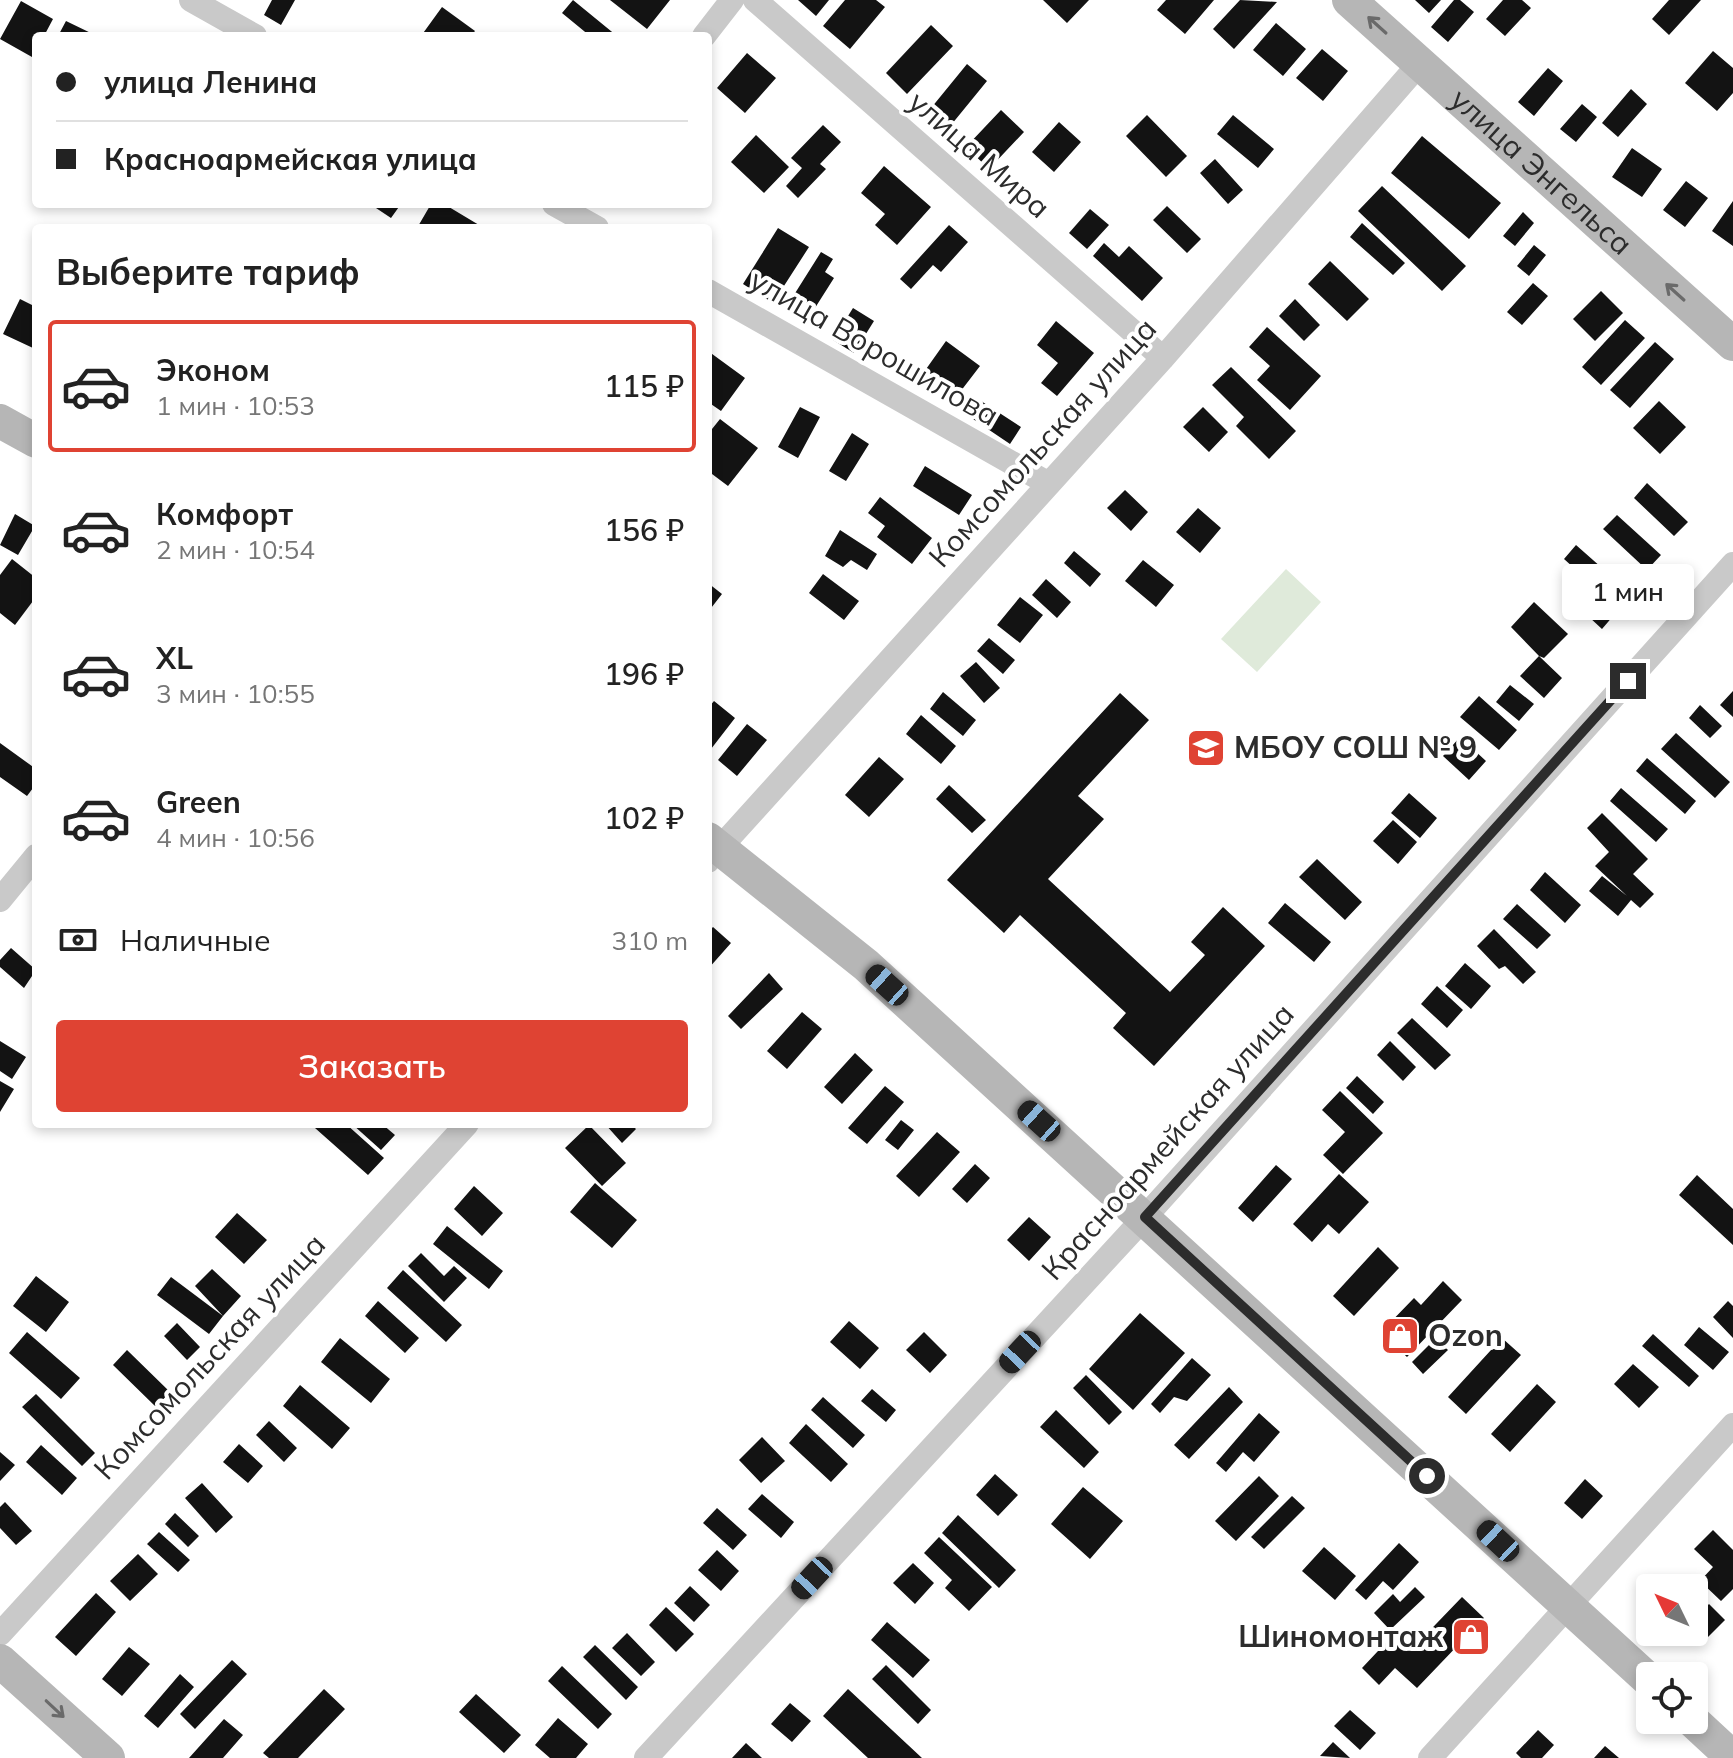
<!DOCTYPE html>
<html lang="ru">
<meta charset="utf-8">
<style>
:root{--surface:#fff;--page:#f2f2f2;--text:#222;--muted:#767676;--line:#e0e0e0;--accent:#df4333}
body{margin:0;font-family:Mulish,sans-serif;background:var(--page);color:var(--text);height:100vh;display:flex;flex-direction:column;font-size:30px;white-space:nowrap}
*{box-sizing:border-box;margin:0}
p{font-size:26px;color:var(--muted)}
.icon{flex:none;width:44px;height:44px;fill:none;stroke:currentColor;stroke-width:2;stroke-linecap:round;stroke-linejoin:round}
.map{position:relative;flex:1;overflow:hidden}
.side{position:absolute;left:32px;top:224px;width:680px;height:904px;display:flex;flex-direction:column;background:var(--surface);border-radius:8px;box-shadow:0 4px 12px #0003}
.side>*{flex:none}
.top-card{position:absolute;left:32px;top:32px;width:680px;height:176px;border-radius:8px;box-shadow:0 4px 12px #0003;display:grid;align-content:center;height:176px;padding:0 24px;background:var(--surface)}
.needle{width:52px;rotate:313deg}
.controls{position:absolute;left:1636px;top:1574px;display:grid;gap:16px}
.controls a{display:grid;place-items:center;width:72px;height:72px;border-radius:8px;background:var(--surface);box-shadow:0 4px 12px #0003;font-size:40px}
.end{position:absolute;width:36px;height:36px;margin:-18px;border:10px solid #2c2c2c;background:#fff;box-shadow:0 0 0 4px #fff}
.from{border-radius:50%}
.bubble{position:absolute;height:56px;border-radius:8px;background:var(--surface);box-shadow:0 4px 12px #0003;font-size:26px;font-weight:600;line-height:56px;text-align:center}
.car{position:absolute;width:24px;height:48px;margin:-24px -12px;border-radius:10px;box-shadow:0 0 6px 2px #0007;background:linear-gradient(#222 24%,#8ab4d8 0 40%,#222 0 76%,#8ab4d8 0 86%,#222 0)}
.top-card b{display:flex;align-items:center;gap:28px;height:76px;font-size:30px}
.top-card b+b{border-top:2px solid var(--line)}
.top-card i{width:20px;height:20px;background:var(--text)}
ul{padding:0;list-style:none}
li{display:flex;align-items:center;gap:24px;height:132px;margin:0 16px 12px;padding:0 8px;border:4px solid transparent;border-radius:8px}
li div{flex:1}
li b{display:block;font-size:30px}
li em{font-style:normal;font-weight:600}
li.selected{border-color:var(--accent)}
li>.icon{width:72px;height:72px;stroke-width:1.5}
h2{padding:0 24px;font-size:36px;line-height:96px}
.pay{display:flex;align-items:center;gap:20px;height:88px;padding:0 24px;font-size:30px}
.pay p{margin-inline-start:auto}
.primary-button{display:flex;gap:16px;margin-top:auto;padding:16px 24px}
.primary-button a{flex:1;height:92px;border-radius:8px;background:var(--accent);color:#fff;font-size:32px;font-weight:600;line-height:92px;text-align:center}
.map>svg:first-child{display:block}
.green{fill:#dfeada}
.building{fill:#131313}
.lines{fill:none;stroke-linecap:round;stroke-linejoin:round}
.street{stroke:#c9c9c9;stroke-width:24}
.secondary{stroke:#b6b6b6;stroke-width:34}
.oneway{stroke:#6a6a6a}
.route{stroke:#2c2c2c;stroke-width:10}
.labels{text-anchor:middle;stroke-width:8;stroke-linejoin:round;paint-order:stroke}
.street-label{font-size:30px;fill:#2c2c2c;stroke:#fff}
.poi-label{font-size:30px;font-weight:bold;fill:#2c2c2c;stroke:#fff;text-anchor:start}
</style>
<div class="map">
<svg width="1733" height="1758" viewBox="0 0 1733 1758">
<rect width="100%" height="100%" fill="#fff"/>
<path class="green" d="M1286 569 1321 602 1257 672 1221 639Z"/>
<path class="building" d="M272 0H295L281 25 264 15Z
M573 0 617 36H590L562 13Z
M610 0H670L647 29Z
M798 0H829L816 16Z
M845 0H876L885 7 850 49 823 26Z
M1043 0H1089L1067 23Z
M1166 0H1214L1185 34 1157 10Z
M1240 0 1277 2 1234 49 1213 29Z
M1415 0H1441L1429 13Z
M1454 0H1460L1474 12 1448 42 1431 27Z
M1503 0H1522L1531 8 1505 36 1486 19Z
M1669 0H1701L1669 35 1652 19Z
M21 1 53 19 44 36H36L32 57 0 39Z
M442 7 475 31 471 36H421Z
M66 21 97 36H58Z
M1276 23 1306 49 1283 76 1253 50Z
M931 25 953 46 907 94 886 73Z
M1322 49 1348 71 1323 101 1296 78Z
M1713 51 1733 68V93L1717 111 1685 83Z
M747 53 776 78 745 113 717 88Z
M967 64 987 81 947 130 927 113Z
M1548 68 1563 81 1534 116 1518 102Z
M1631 89 1647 104 1618 137 1602 123Z
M1582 104 1597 117 1576 142 1560 129Z
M1001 110 1024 132 989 169 966 147Z
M1147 115 1187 156 1166 177 1126 136Z
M1233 115 1274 149 1258 168 1217 134Z
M1059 122 1081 142 1054 172 1032 152Z
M823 125 841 142 820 164 826 169 798 198 786 186 802 168 791 158Z
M756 135 789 167 764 193 731 162Z
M1422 136 1501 203 1469 239 1391 173Z
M1632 148 1662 169 1642 197 1612 177Z
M1215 159 1243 190 1228 204 1200 173Z
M884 166 931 207 897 245 875 225 885 214 861 193Z
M1686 181 1708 198 1685 227 1663 210Z
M1382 186 1466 266 1442 291 1358 211Z
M1733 201V246L1712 231Z
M370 204H401L391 218Z
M431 204H444L484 228H417Z
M1167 206 1201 239 1187 253 1153 220Z
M1090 209 1109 225 1087 249 1069 233Z
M1523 212 1534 223 1515 246 1503 236Z
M1362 223 1405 263 1393 275 1350 237Z
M949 225 968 242 941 272 933 265 911 289 900 279Z
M778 228 809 247 773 303 743 284Z
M1104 243 1119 257 1129 246 1163 278 1142 301 1093 256Z
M1534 245 1546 255 1529 276 1517 266Z
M821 252 833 259 825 272 834 278 808 319 787 306Z
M1330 261 1369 299 1347 321 1308 284Z
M1533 283 1548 296 1522 325 1507 312Z
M1601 291 1623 313 1595 341 1573 319Z
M20 299 36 307 33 348 3 334Z
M1295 299 1320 325 1304 341 1279 316Z
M853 308 874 321 854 353 833 340Z
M1625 320 1645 338 1601 385 1582 367Z
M1056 321 1094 353 1057 396 1041 383 1058 363 1037 345Z
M1267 327 1321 376 1290 410 1257 380 1270 366 1249 347Z
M946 341 980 366 957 396 924 372Z
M1655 342 1674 359 1630 408 1610 390Z
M708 351 745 378 721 411 708 402Z
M1231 367 1296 431 1269 459 1236 426 1244 417 1212 385Z
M981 401 1021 427 1010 444 970 417Z
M1659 401 1686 427 1660 454 1633 428Z
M800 407 820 417 798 458 778 447Z
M1203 407 1228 432 1209 452 1183 427Z
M720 419 758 448 728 486 708 471V434Z
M852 433 869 444 846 481 829 471Z
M925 466 972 495 959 515 913 486Z
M1647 483 1688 522 1674 536 1634 498Z
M1125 490 1148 512 1131 531 1107 508Z
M880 497 932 538 912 564 877 537 885 526 868 513Z
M1198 508 1221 528 1200 553 1176 532Z
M15 514 35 526 18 555 0 545Z
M1617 515 1661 555 1647 570 1603 529Z
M840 530 877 554 867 570 851 560 843 567 825 556Z
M1576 545 1636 598 1623 612 1564 559Z
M1074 551 1101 574 1090 587 1064 563Z
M12 559 36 578V597L15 625 0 613V575Z
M1143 560 1174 585 1156 607 1125 581Z
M823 574 859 601 844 620 809 593Z
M1046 579 1071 602 1057 618 1032 595Z
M1574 579 1614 615 1602 629 1562 592Z
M708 583 722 594 708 612Z
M1020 597 1043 615 1020 643 997 625Z
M1534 602 1568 634 1544 658 1539 656 1562 678 1544 698 1520 676 1539 656 1511 627Z
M989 638 1015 660 1003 674 977 651Z
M976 662 1000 688 984 703 960 676Z
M1510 685 1534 704 1519 721 1496 702Z
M1733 691V717L1720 705Z
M943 692 976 720 963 736 930 709Z
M1120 693 1149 720 1078 796 1104 819 1048 879 1170 992 1205 955 1191 942 1223 907 1265 946 1154 1066 1113 1028 1126 1013 1020 915 1004 933 947 880Z
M1479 696 1517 730 1499 750 1460 717Z
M714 701 735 718 711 749 708 708Z
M1700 705 1722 726 1710 738 1689 718Z
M921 715 956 746 941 764 906 734Z
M747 724 767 740 737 776 718 760Z
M1676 733 1730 782 1715 798 1661 749Z
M1460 737 1486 761 1469 780 1443 756Z
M0 743 36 769V784L27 796 0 777Z
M879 757 904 779 869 817 845 795Z
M1647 758 1696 801 1685 814 1636 771Z
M949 785 986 820 972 833 936 799Z
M1621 788 1668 829 1656 842 1610 801Z
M1409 793 1437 818 1420 838 1391 813Z
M1602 813 1648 859 1633 874 1654 894 1640 908 1631 900 1618 916 1589 891 1602 876 1627 896 1595 866 1609 852 1587 828Z
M1393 820 1417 842 1398 864 1373 841Z
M1317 859 1362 902 1345 920 1299 877Z
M1545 872 1581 905 1565 923 1530 890Z
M1285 903 1331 942 1314 962 1268 923Z
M1517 904 1551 935 1537 949 1503 919Z
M713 927 731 943 708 969V932Z
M1494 929 1536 972 1523 984 1505 966 1499 969 1477 946Z
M11 948 36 970 24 988 0 967V960Z
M1465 963 1491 986 1471 1009 1445 986Z
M769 973 783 989 741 1029 728 1016Z
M1437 986 1463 1010 1447 1028 1421 1004Z
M802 1012 822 1029 787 1069 767 1051Z
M1412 1018 1451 1055 1435 1070 1397 1033Z
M0 1041 26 1057 12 1079 0 1071Z
M1390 1041 1416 1067 1403 1081 1377 1055Z
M855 1053 873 1070 842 1104 824 1087Z
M1357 1076 1384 1102 1373 1114 1346 1088Z
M0 1081 14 1089 0 1112Z
M885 1086 904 1102 867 1144 848 1128Z
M1340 1091 1383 1133 1343 1174 1323 1155 1345 1132 1322 1110Z
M901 1120 914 1130 898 1150 885 1140Z
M319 1124H346L384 1158 368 1175 315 1128Z
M352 1124H382L395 1135 381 1150Z
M605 1124H631L636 1129 622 1143Z
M589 1125 626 1163 602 1186 565 1148Z
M937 1132 960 1152 919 1197 896 1176Z
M975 1164 990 1178 967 1203 952 1189Z
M1276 1165 1292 1179 1253 1222 1238 1208Z
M1339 1174 1369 1202 1339 1234 1328 1224 1312 1242 1293 1224Z
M1697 1175 1733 1209V1245L1679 1195Z
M595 1183 637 1220 612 1248 570 1212Z
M474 1186 503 1213 482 1236 454 1209Z
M237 1213 267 1240 244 1264 215 1237Z
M1029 1217 1051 1237 1029 1261 1007 1240Z
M447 1226 503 1271 489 1289 433 1244Z
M1378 1247 1399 1268 1354 1316 1333 1296Z
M421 1253 444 1276 454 1266 467 1278 444 1302 408 1266Z
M212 1269 241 1296 223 1316 195 1286Z
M403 1270 462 1325 446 1342 387 1288Z
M36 1276 69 1302 46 1332 13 1306Z
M171 1277 223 1316 209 1334 157 1295Z
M1443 1281 1462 1300 1407 1357 1381 1332 1414 1298 1421 1305Z
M378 1301 419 1338 405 1353 365 1316Z
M1728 1301 1733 1306V1338L1713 1317Z
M1140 1313 1185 1353 1133 1410 1089 1369Z
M849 1321 879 1348 860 1369 830 1342Z
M177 1323 200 1347 187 1360 164 1336Z
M1699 1327 1729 1352 1713 1370 1684 1345Z
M27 1332 80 1378 61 1399 9 1353Z
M924 1332 947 1355 930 1373 906 1350Z
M1653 1334 1699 1376 1689 1387 1642 1346Z
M340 1338 390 1379 371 1403 321 1362Z
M1436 1338 1448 1350 1423 1374 1412 1362Z
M1502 1338 1521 1355 1466 1414 1448 1397Z
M127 1350 170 1392 156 1407 113 1365Z
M1192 1358 1211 1375 1187 1401 1174 1397 1160 1413 1151 1404Z
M1633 1364 1659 1387 1639 1408 1614 1384Z
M1086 1375 1122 1412 1109 1425 1073 1388Z
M1537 1384 1556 1402 1510 1452 1491 1434Z
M300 1385 350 1428 332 1449 283 1406Z
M1229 1387 1243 1402 1189 1459 1174 1445Z
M872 1389 896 1410 886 1422 861 1401Z
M36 1394 95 1453 82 1466 22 1407Z
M823 1397 865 1435 853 1448 811 1410Z
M1056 1410 1099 1452 1084 1468 1040 1427Z
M1259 1413 1280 1432 1254 1462 1243 1452 1226 1472 1216 1463Z
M269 1421 297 1448 284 1462 256 1435Z
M806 1424 848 1464 831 1482 789 1443Z
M762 1437 785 1461 761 1483 739 1460Z
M239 1444 263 1466 248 1483 223 1462Z
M41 1445 77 1478 62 1495 26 1462Z
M0 1452 15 1465 0 1481Z
M995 1474 1018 1495 998 1516 976 1495Z
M1259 1476 1279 1496 1236 1541 1215 1521Z
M1585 1479 1603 1496 1582 1519 1564 1503Z
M202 1483 233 1517 216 1533 185 1498Z
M1083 1487 1123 1521 1090 1559 1051 1524Z
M762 1494 794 1522 781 1538 748 1509Z
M1292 1496 1305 1508 1264 1549 1251 1537Z
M5 1502 32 1531 16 1545 0 1528V1507Z
M717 1508 747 1535 733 1550 703 1523Z
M175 1513 199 1536 188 1547 165 1524Z
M958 1515 1016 1570 999 1588 942 1533Z
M1713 1530 1733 1550V1589L1721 1601 1700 1581 1713 1567 1694 1549Z
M159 1532 190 1560 178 1572 147 1544Z
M939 1537 992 1587 969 1611 945 1588 952 1580 924 1553Z
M1399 1543 1419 1562 1393 1590 1383 1581 1366 1600 1355 1590Z
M1324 1547 1356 1576 1335 1600 1302 1571Z
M717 1550 739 1571 721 1591 698 1570Z
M138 1554 158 1574 130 1601 110 1581Z
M913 1563 934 1583 915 1604 893 1583Z
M690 1586 710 1605 694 1622 674 1603Z
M1415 1587 1425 1597 1390 1630 1374 1613 1393 1594 1400 1602Z
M96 1593 116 1612 76 1656 55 1637Z
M1462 1597 1484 1618 1417 1688 1395 1668 1379 1685 1362 1668 1394 1634 1411 1650Z
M1709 1604 1725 1620 1704 1641 1694 1630V1619Z
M666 1607 694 1634 676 1652 649 1625Z
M887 1622 930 1660 913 1678 871 1640Z
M627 1633 655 1662 641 1676 612 1648Z
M595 1645 638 1687 626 1700 583 1657Z
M129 1647 150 1664 122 1696 102 1679Z
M232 1660 247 1674 195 1729 180 1714Z
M886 1665 931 1710 918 1724 872 1679Z
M562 1666 612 1714 598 1729 548 1681Z
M180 1674 194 1687 158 1728 144 1716Z
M324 1689 345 1709 298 1758H269L263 1753Z
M848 1689 922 1758H868L823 1716Z
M476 1694 521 1735 504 1753 459 1712Z
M790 1703 811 1721 792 1742 771 1724Z
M1350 1710 1376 1733 1360 1750 1334 1726Z
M558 1718 588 1744 576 1758H550L535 1745Z
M224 1719 243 1735 223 1758H189Z
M1538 1730 1554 1745 1542 1758H1521L1516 1753Z
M1333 1742 1350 1758 1320 1756Z
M746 1743 762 1758H732Z
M1605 1746 1619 1758H1594Z"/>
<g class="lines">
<path class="street" d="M191 0 255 36
M755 0 1163 358
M704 36 732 0
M554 204 597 228
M708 291 1049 484
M708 861 1163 358 1420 63
M0 900 36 856
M0 1634 467 1124
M646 1758 1145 1217 1733 564
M1430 1758 1733 1425"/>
<g class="secondary">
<path id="s1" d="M1349 0 1733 344"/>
<path d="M0 421 36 441"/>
<path d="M708 839 866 965 1650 1681"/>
<path d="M0 1661 108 1758"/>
<path d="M1692 1720 1733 1758"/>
</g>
</g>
<defs><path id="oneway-shaft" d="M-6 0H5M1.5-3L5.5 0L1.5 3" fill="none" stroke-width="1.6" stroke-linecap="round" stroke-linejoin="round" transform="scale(2)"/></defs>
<g class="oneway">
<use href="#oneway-shaft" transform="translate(1377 25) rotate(-138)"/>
<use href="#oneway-shaft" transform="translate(1675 292) rotate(-138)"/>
<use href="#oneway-shaft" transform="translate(55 1709) rotate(43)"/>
</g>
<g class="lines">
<path class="route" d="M1427 1476 1145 1217 1628 681"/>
</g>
<defs>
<g id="school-square" transform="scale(2)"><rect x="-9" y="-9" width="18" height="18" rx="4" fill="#df4333" stroke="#fff"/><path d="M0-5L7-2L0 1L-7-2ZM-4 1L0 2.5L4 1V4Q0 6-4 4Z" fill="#fff"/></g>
<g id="shop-square" transform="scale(2)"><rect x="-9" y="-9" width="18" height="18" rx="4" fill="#df4333" stroke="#fff"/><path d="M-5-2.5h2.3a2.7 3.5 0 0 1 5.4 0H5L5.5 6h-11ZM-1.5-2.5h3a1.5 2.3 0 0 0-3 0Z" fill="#fff"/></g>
</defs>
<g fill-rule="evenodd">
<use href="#school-square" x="1206" y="748"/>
<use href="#shop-square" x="1400" y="1336"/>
<use href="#shop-square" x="1471" y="1637"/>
</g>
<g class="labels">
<g class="street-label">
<text transform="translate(979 155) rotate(41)" y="10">улица Мира</text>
<text dy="10" stroke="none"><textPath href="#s1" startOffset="258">улица Энгельса</textPath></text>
<text transform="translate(874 348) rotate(30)" y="10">улица Ворошилова</text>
<text transform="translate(1043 443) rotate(-48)" y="10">Комсомольская улица</text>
<text transform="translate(1168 1142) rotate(-48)" y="10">Красноармейская улица</text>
<text transform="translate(210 1357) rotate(-47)" y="10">Комсомольская улица</text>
</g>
<g class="poi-label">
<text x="1234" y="758">МБОУ СОШ № 9</text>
<text x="1428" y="1346">Ozon</text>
<text x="1443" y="1647" text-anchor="end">Шиномонтаж</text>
</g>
</g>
</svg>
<div class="controls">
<a><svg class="needle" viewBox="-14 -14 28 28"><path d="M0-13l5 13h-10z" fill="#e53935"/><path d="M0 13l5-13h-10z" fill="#767676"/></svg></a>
<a><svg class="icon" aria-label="locate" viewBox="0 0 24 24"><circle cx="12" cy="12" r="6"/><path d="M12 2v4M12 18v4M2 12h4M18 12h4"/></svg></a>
</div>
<i class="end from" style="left:1427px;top:1476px"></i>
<i class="end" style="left:1628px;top:681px"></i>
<div class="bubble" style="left:1562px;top:564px;width:132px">1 мин</div>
<i class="car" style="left:887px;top:985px;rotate:312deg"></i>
<i class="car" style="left:1039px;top:1121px;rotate:312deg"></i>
<i class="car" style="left:1020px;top:1352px;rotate:223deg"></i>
<i class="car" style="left:1498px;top:1541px;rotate:313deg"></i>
<i class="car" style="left:812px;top:1578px;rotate:223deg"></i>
<div class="top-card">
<b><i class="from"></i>улица Ленина</b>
<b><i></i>Красноармейская улица</b>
</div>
<section class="side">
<h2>Выберите тариф</h2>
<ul>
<li class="selected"><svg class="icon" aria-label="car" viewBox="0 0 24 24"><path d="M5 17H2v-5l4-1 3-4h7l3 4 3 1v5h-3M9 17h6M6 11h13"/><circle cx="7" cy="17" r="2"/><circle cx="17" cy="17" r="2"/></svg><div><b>Эконом</b><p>1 мин · 10:53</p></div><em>115 ₽</em></li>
<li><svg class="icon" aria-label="car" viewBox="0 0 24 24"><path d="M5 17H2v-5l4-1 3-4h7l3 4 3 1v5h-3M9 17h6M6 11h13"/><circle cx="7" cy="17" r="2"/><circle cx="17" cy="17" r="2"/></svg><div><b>Комфорт</b><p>2 мин · 10:54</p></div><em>156 ₽</em></li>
<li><svg class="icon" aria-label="car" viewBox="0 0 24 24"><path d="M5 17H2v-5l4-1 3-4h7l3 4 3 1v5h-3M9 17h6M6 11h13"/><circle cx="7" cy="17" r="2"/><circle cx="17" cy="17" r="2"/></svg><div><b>XL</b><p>3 мин · 10:55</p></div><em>196 ₽</em></li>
<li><svg class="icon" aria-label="car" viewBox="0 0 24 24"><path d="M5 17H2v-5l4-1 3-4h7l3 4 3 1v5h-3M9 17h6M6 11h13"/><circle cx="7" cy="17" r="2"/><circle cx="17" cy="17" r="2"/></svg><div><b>Green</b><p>4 мин · 10:56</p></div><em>102 ₽</em></li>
</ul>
<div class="pay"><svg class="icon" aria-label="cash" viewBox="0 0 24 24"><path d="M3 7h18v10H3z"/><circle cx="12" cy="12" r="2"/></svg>Наличные<p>310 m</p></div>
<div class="primary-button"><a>Заказать</a></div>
</section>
</div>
